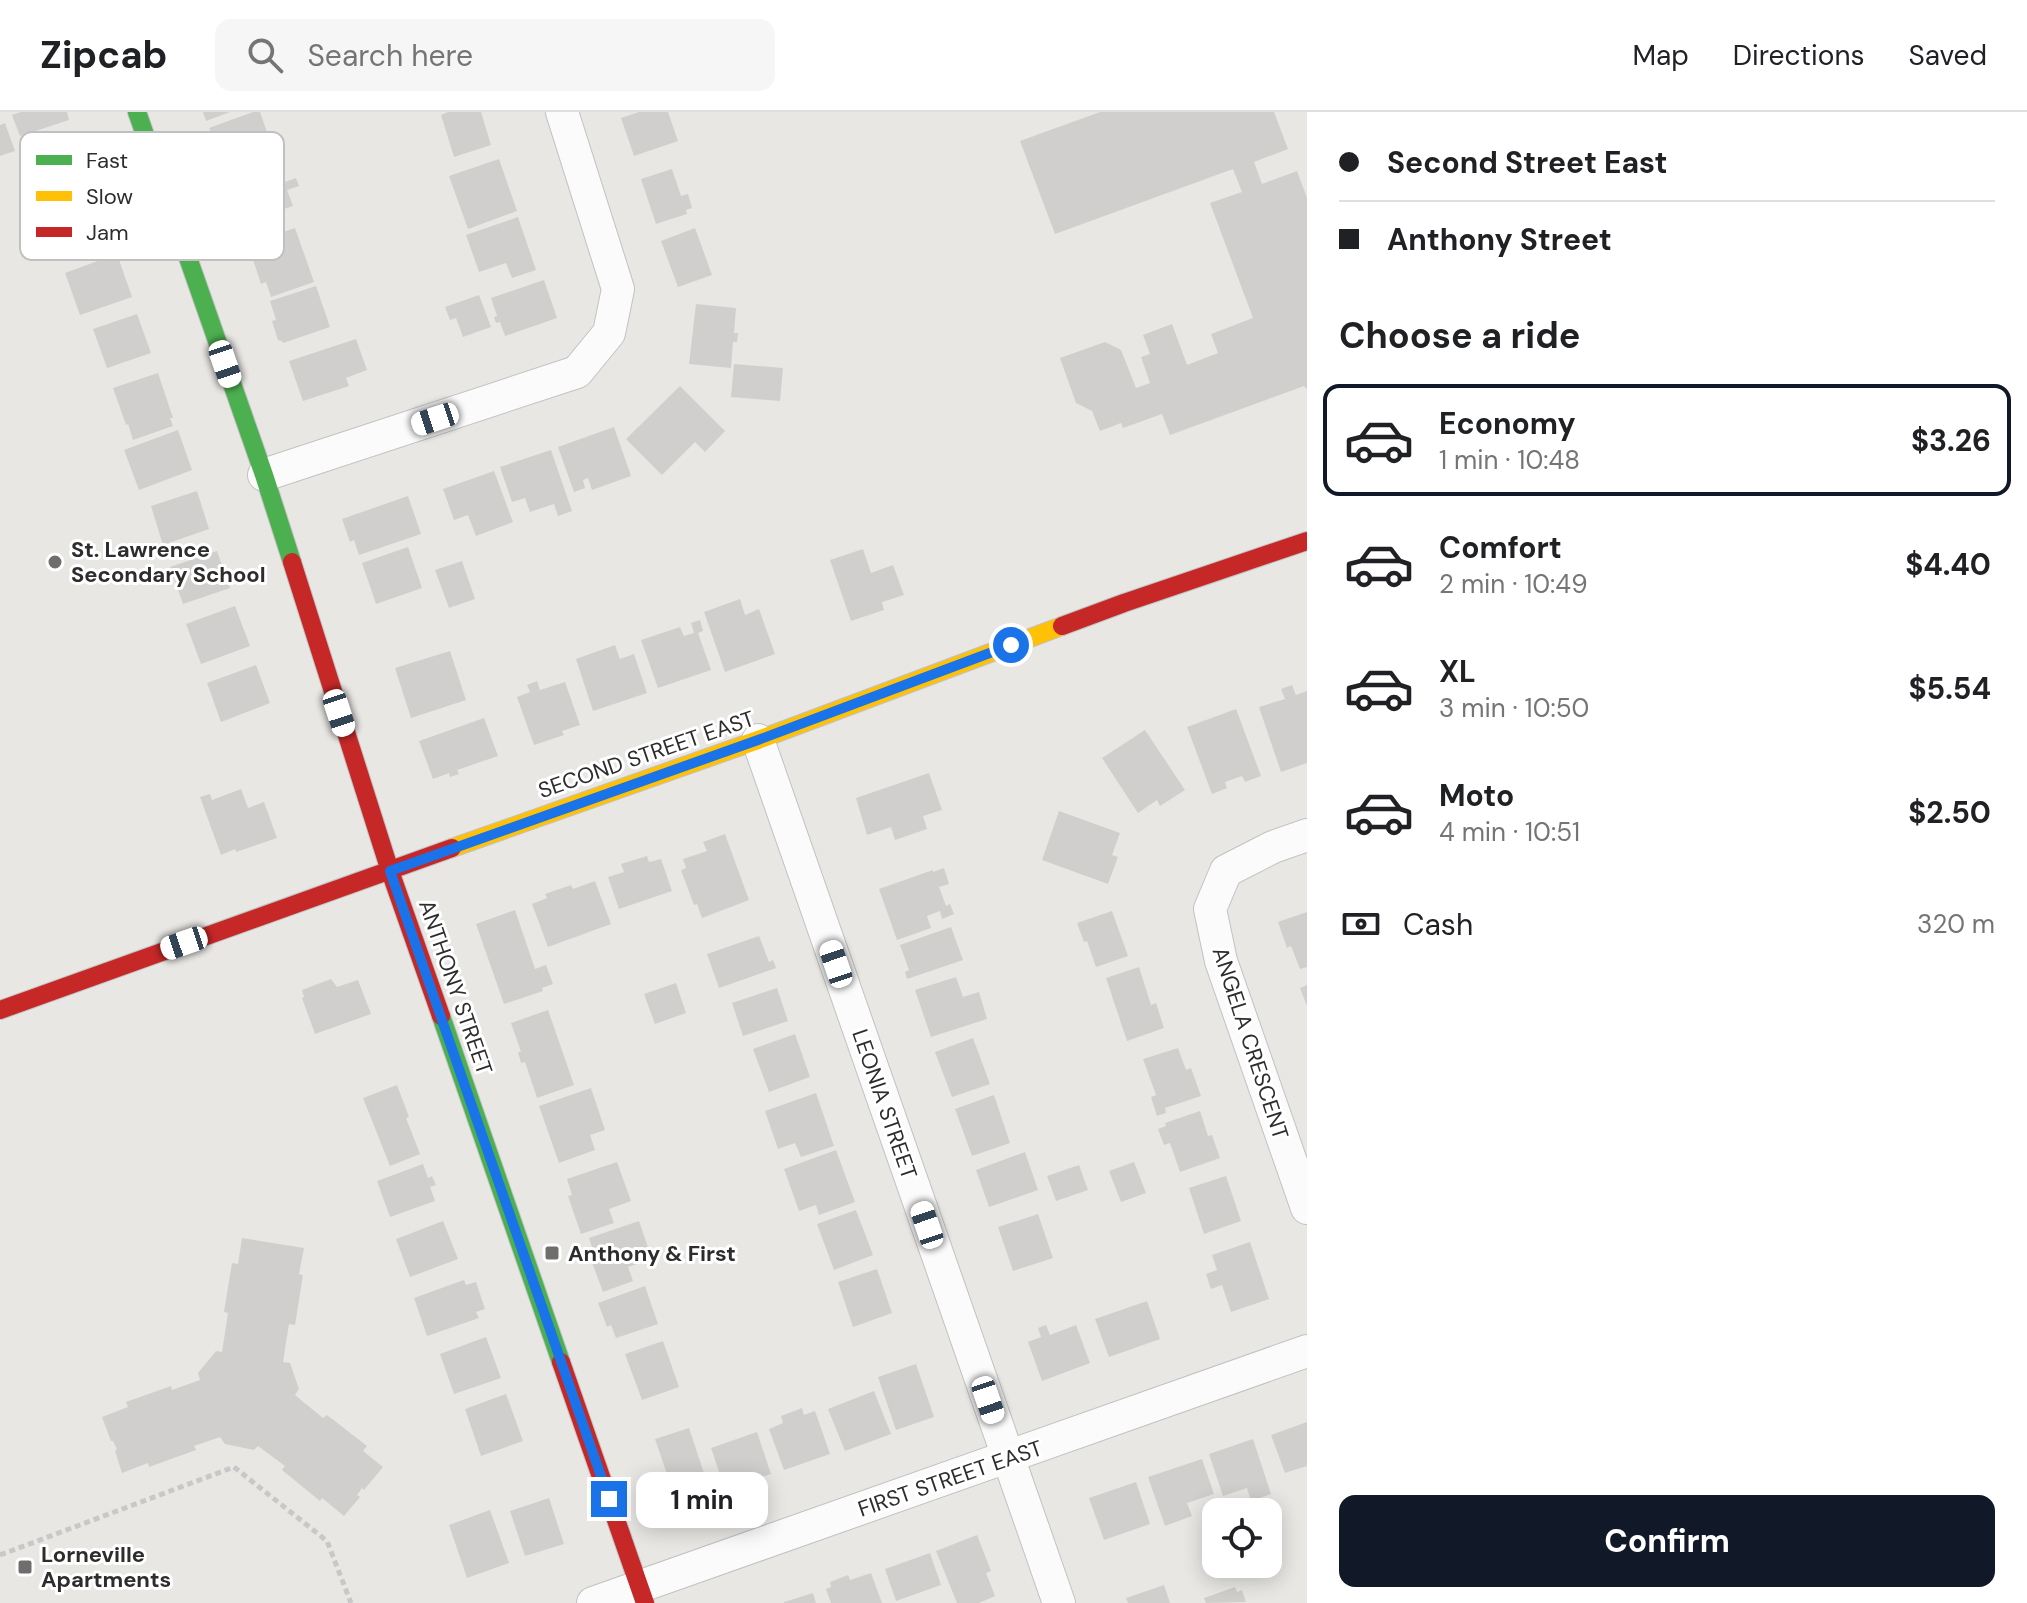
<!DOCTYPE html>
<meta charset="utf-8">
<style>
:root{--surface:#fff;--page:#f6f6f6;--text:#202124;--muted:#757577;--line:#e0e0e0;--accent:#111827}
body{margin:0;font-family:"DM Sans",sans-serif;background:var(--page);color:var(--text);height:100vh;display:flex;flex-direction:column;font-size:30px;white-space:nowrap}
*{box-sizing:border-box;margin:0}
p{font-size:26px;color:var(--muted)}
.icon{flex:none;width:44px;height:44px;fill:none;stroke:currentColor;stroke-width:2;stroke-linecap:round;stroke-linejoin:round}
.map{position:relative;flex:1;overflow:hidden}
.side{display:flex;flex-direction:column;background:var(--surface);width:720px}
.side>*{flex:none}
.banner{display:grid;align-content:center;height:176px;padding:0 32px;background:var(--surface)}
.fabs{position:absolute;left:1202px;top:1386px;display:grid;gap:16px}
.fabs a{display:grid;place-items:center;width:80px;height:80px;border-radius:16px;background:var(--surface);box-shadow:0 4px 20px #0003;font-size:40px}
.end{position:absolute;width:36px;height:36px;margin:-18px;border:10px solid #1a73e8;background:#fff;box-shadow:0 0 0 4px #fff}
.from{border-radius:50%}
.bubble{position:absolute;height:56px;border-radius:16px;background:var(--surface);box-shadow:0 4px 20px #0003;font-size:26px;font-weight:700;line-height:56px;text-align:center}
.car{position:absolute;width:24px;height:48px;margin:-24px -12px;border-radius:10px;box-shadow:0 0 6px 2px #0007;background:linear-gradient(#fff 24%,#345 0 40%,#fff 0 76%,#345 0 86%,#fff 0)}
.banner b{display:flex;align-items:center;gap:28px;height:76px;font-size:30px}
.banner b+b{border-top:2px solid var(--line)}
.banner i{width:20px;height:20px;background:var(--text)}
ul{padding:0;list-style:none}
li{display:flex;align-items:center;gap:24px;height:112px;margin:0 16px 12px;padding:0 16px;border:4px solid transparent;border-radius:16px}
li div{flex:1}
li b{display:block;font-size:30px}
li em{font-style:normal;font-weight:700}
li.selected{border-color:var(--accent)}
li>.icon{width:72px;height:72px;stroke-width:1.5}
h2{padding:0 32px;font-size:36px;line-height:96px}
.pay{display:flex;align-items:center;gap:20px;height:88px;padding:0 32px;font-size:30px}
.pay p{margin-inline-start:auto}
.action{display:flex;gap:16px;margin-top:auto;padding:16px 32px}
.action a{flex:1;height:92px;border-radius:16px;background:var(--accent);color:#fff;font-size:32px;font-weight:700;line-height:92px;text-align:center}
header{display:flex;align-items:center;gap:48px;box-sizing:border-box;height:112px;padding:0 40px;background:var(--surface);border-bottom:2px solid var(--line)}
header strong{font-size:38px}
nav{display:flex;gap:44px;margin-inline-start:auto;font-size:28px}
.search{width:560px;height:72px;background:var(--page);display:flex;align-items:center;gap:20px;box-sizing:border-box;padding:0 28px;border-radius:16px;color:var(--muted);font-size:30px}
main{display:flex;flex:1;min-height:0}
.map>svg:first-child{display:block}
.building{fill:#d1cfcd}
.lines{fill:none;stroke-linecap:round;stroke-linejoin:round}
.street-casing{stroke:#c2c2c2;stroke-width:34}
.fast-casing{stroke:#c2c2c2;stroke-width:20}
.slow-casing{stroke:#c2c2c2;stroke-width:20}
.jam-casing{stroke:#c2c2c2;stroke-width:20}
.path{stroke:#c8c8c8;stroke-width:5;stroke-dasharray:6 4;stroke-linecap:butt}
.street{stroke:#fcfbfb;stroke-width:32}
.fast{stroke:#4caf50;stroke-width:18}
.slow{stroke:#ffc107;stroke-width:18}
.jam{stroke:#c62828;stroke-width:18}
.route{stroke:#1a73e8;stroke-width:10}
.poi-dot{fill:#6f6e6d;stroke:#fff;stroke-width:3}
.labels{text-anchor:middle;stroke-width:6;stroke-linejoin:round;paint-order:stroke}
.poi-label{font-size:22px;font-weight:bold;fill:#2d2d2d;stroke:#fff;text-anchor:start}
.street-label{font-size:22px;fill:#2d2d2d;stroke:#fff}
.key{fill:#fff;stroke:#c0c0c0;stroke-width:2}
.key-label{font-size:22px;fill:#2d2d2d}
</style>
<header>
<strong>Zipcab</strong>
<div class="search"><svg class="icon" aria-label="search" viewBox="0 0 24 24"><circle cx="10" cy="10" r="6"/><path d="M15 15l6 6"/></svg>Search here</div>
<nav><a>Map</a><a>Directions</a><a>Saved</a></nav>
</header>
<main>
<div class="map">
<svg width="1307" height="1491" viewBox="0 0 1307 1491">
<rect width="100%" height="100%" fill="#e9e7e4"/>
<path class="building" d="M21 0H67L69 8 20 24 12 3Z
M203 0H230L206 9Z
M253 0H260L272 34 257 40 262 53 227 65 209 16Z
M448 0H481L491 33 454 45 441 3Z
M639 0H668L678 29 634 44 621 6Z
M1100 0H1274L1288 37 1254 50 1262 72 1297 59 1307 86V277L1304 274 1170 323 1162 302 1123 316 1121 311 1100 319 1092 299 1076 291 1060 246 1105 230 1121 238 1136 276 1150 271 1141 245 1150 242 1143 223 1172 212 1187 253 1218 241 1211 222 1253 206 1210 91 1242 80 1233 57 1055 122 1020 29Z
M5 11 15 39 0 44V13Z
M499 47 517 99 468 117 449 64Z
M280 56 285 70 296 66 299 74 287 78 293 94 272 101 277 114 244 125 231 88 233 87 229 73Z
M672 57 681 84 688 82 692 96 686 98 687 102 656 112 641 67Z
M518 105 536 158 512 166 506 151 479 160 466 123Z
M295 116 314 170 271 185 266 170 261 172 248 132Z
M695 116 712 163 678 175 661 129Z
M117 142 132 185 80 203 65 161Z
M544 168 557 206 505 224 500 210 496 211 494 205 497 204 491 186Z
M316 174 330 215 283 231 282 229 278 228 272 209 276 208 270 189Z
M479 183 491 215 463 225 456 206 450 208 445 195Z
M696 192 736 196 734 221H738L737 230H733L731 256 689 252Z
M137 202 151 241 107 256 93 217Z
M356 227 367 258 346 266 349 274 303 289 289 249Z
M734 252 783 256 780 289 731 285Z
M158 261 173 306H170L173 314 133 328 128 312 126 313 113 276Z
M680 274 725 319 705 340 695 330 662 363 626 327Z
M614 315 631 364 592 378 588 366 583 368 585 376 574 380 558 335Z
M178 318 192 358 139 378 124 338Z
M551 338 572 399 558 404 554 392 530 400 525 386 512 390 500 355Z
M494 359 513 410 476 424 468 403 454 408 443 377Z
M197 379 209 417 163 433 151 394Z
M408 384 421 422 359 443 354 428 350 430 342 407Z
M408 435 422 476 376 492 362 451Z
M863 437 871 461 893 453 904 483 882 490 884 498 851 509 830 448Z
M217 439 230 476 183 492 170 455Z
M462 449 475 487 449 496 435 458Z
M740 487 745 503 759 497 775 542 725 560 704 500Z
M235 494 250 534 201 552 186 512Z
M700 508 703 519 698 521 711 558 658 576 641 528 680 515 684 524 694 521 691 511Z
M615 533 620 547 634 542 647 581 593 599 576 547Z
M450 539 466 588 411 606 395 556Z
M256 553 270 591 221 610 207 571Z
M537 569 540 578 565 570 580 613 562 619 564 623 534 633 517 585 530 580 527 573Z
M1292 573 1296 583 1307 579V651L1281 660 1259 595 1285 587 1281 577Z
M1236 597 1261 664 1245 670 1242 664 1225 670 1227 676 1212 682 1187 615Z
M484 606 498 644 457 658 459 662 450 665 449 661 433 667 419 629Z
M1145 618 1185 678 1160 694 1157 688 1138 701 1102 646Z
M929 661 942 698 923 704 927 717 895 728 891 715 867 723 856 686Z
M241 677 248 696 264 690 277 726 236 740 235 737 221 743 200 685 210 682 212 688Z
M1059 699 1120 721 1112 743 1118 745 1108 772 1042 748Z
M725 722 749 788 702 806 697 792 694 793 681 758 686 756 683 747 707 739 703 730Z
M647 744 649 750 661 747 672 779 619 797 608 765 624 760 621 752Z
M944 756 949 772 939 775 946 794 950 792 954 802 942 807 940 799 927 804 931 816 897 828 879 777 933 758V760Z
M595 769 611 812 548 835 532 792 547 786 545 782 571 773 573 777Z
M515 798 535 857 546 853 553 872 542 876 543 879 504 892 476 812Z
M1112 799 1128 844 1096 855 1087 829 1084 830 1077 811Z
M1307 800V855L1300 857 1291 834 1287 836 1278 810Z
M951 815 963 848 907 867 905 860 909 858 900 833Z
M759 824 769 850 773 848 776 856 719 876 707 842Z
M1139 855 1151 893 1156 891 1164 916 1127 929 1106 866Z
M956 865 963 885 979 880 987 907 931 925 915 878Z
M331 867 337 875 358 868 371 902 315 922 302 886 304 885 302 878Z
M676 871 686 901 655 912 644 882Z
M1307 873V894L1300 876Z
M777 876 788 909 743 924 732 891Z
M548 898 574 973 537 986 525 950 521 951 518 940H521L511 911Z
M795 922 810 965 769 980 753 937Z
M973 926 990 972 952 985 935 940Z
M1178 936 1186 958 1191 956 1201 984 1165 996 1166 1001 1157 1004 1151 985 1156 983 1143 947Z
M397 973 409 1005 406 1006 420 1042 390 1054 363 986Z
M591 976 605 1018 590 1023 595 1038 559 1051 539 994Z
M816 981 834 1034 801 1045 795 1031 778 1037 765 999Z
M994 983 1010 1031 972 1044 955 997Z
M1200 999 1208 1024 1212 1023 1220 1046 1180 1060 1170 1031 1164 1033 1158 1017 1166 1014 1165 1011Z
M836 1038 855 1090 819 1103 816 1093 799 1099 784 1057Z
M1025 1040 1038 1078 989 1095 976 1058Z
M617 1050 631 1089 609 1097 614 1111 581 1122 568 1084 572 1083 567 1067Z
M1134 1050 1146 1081 1121 1090 1109 1059Z
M423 1052 428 1066 432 1064 436 1073 430 1075 435 1089 390 1105 377 1069Z
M1079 1053 1088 1078 1056 1089 1047 1064Z
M1226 1064 1241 1109 1204 1122 1189 1076Z
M856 1098 873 1143 834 1158 817 1112Z
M1038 1102 1053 1146 1013 1159 998 1115Z
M443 1109 458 1147 410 1165 396 1127Z
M639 1109 652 1147 628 1155 633 1169 603 1180 590 1145 595 1144 589 1126Z
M242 1126 304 1136 299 1162 303 1163 295 1213 289 1212 283 1250 290 1251 299 1277 295 1283 323 1306 327 1303 367 1334 363 1339 383 1355 364 1378 362 1376 357 1383 360 1385 344 1404 322 1386 320 1389 282 1358 285 1354 258 1334 254 1338 225 1332 220 1325 194 1334 196 1338 149 1355 148 1351 122 1361 115 1339 117 1337 113 1329H111L102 1305 128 1295 126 1290 171 1274 172 1278 200 1268 198 1261 216 1239 222 1240 228 1201 224 1200 232 1151 238 1152Z
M1250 1130 1269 1187 1231 1200 1222 1173 1211 1177 1206 1162 1217 1158 1212 1143Z
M877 1157 892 1201 853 1215 838 1170Z
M464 1168 466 1173 476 1170 485 1197 476 1200 479 1206 427 1224 414 1186Z
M645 1174 658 1212 616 1226 611 1213 607 1215 598 1191Z
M1147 1189 1160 1227 1109 1245 1095 1207Z
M1046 1213 1050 1223 1076 1213 1090 1251 1042 1269 1028 1230 1041 1225 1038 1216Z
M486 1225 501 1266 454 1282 440 1242Z
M663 1229 679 1275 642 1288 625 1242Z
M916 1252 934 1305 896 1318 878 1265Z
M874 1279 891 1322 845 1339 828 1297Z
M506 1282 523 1329 481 1344 465 1297Z
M802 1296 804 1303 815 1299 830 1342 784 1358 769 1317 783 1311 781 1304Z
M1307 1310V1354L1285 1361 1271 1323Z
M689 1316 711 1382 678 1392 672 1375 669 1376 665 1366 668 1365 655 1327Z
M757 1320 771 1362 725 1377 711 1336Z
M1253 1327 1271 1382 1251 1389 1247 1376 1223 1384 1209 1342Z
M1202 1347 1214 1382 1187 1391 1192 1404 1165 1414 1148 1365Z
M1136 1370 1150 1412 1104 1428 1089 1386Z
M549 1386 564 1432 525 1444 510 1399Z
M490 1398 509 1451 467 1466 449 1413Z
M977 1423 991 1459 986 1461 995 1484 979 1491H957L936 1439Z
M930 1441 941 1473 896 1489 885 1457Z
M871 1461 882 1491H831L826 1477 831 1475 830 1470 848 1463 850 1468Z
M1164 1473 1170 1491H1128L1126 1486Z
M1235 1475 1237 1480 1242 1478 1246 1490 1206 1491 1204 1486Z
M813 1481 816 1491H784V1490Z"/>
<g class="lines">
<g class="street-casing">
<path id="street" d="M264 363 577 260 609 221 618 177 562 0
M758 628 1059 1491
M1307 723 1273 735 1226 759 1210 797 1221 849 1307 1096
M593 1491 1307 1239"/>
</g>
<g class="fast-casing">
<path id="fast" d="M137 0 264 363 292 450
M441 904 561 1250"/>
</g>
<g class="slow-casing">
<path id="slow" d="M452 736 758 628 1062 514"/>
</g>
<g class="jam-casing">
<path id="jam" d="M292 450 390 759 441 904
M1062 514 1124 491 1307 429
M0 898 452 736
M561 1250 645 1491"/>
</g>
<path class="path" d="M0 1443 234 1355 327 1429 351 1491"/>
<use href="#street" class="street"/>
<use href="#fast" class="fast"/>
<use href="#slow" class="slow"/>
<use href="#jam" class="jam"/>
</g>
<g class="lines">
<path class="route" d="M609 1387 390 759 758 628 1011 533"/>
</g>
<g class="poi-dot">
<circle cx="55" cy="450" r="8"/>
<rect x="544" y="1133" width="16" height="16" rx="4"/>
<rect x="17" y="1447" width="16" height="16" rx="4"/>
</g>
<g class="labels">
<g class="poi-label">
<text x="71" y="445">St. Lawrence<tspan x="71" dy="25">Secondary School</tspan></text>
<text x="568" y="1149">Anthony &amp; First</text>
<text x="41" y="1450">Lorneville<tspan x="41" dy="25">Apartments</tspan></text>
</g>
<g class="street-label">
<text transform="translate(646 642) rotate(-19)" y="8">SECOND STREET EAST</text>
<text transform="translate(456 875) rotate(71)" y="8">ANTHONY STREET</text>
<text transform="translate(1251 931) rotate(72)" y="8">ANGELA CRESCENT</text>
<text transform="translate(885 992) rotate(71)" y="8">LEONIA STREET</text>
<text transform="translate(950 1366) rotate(-19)" y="8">FIRST STREET EAST</text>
</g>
</g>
<rect x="20" y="20" width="264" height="128" rx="12" class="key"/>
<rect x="36" y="43" width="36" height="10" fill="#4caf50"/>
<rect x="36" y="79" width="36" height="10" fill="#ffc107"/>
<rect x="36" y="115" width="36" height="10" fill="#c62828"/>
<g class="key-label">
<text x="86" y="56">Fast</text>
<text x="86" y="92">Slow</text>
<text x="86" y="128">Jam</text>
</g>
</svg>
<div class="fabs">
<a><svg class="icon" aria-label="locate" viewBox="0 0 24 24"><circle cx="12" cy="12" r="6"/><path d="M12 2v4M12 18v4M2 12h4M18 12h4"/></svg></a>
</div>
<i class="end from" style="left:1011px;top:533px"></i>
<i class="end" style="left:609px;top:1387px"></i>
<div class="bubble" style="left:636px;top:1360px;width:132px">1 min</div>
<i class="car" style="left:225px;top:252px;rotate:161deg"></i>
<i class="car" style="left:435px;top:307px;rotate:252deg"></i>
<i class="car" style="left:339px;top:601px;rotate:162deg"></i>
<i class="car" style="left:184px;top:831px;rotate:251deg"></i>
<i class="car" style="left:836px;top:852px;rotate:341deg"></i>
<i class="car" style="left:927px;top:1113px;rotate:341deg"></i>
<i class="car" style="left:988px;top:1288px;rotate:161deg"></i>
</div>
<section class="side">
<div class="banner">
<b><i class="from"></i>Second Street East</b>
<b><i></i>Anthony Street</b>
</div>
<h2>Choose a ride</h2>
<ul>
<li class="selected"><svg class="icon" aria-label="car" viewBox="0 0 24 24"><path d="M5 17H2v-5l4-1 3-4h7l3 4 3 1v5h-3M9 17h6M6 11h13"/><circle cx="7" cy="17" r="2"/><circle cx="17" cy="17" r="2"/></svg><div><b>Economy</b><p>1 min · 10:48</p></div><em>$3.26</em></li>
<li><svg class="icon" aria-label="car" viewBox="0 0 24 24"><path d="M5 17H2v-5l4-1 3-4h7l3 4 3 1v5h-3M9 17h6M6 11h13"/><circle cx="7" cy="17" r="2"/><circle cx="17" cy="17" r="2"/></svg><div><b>Comfort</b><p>2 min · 10:49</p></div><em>$4.40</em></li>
<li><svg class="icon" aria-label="car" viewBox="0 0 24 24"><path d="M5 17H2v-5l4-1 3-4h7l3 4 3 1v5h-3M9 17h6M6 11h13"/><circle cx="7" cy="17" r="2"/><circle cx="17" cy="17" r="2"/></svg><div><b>XL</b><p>3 min · 10:50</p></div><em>$5.54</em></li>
<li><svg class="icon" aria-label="car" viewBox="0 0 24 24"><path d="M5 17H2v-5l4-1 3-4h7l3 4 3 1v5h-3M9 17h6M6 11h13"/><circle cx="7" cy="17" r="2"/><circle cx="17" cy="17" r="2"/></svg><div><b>Moto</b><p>4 min · 10:51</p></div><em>$2.50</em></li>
</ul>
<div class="pay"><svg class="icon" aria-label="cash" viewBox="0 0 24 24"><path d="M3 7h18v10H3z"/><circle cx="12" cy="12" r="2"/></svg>Cash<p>320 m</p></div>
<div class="action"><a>Confirm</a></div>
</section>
</main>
